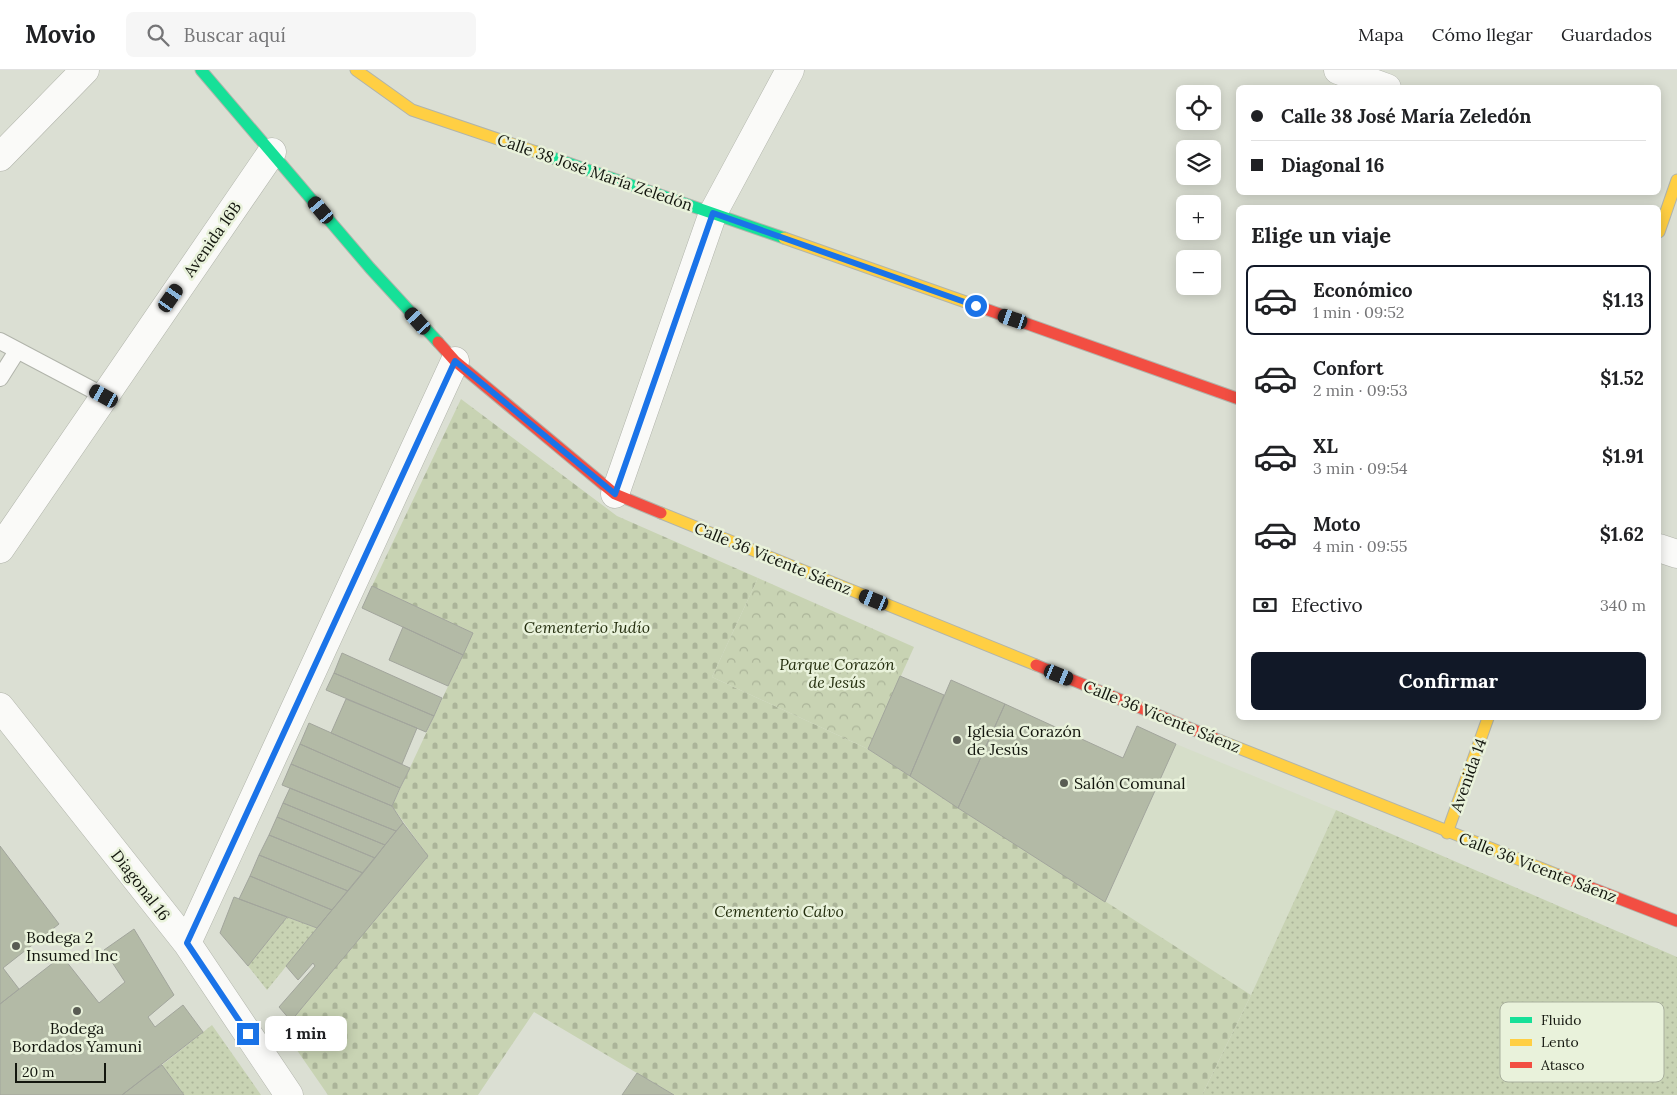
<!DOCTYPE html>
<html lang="es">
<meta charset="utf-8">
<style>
:root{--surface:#fff;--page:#f6f6f6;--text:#202124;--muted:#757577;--line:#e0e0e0;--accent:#111827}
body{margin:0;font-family:Lora,serif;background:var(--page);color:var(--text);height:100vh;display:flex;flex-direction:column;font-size:19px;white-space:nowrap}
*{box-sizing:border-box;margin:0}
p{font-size:16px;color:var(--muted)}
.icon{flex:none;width:28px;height:28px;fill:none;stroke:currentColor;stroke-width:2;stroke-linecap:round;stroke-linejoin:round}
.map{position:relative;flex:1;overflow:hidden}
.drawer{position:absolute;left:1236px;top:135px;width:425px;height:515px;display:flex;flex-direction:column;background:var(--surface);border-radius:8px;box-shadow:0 2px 12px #0003}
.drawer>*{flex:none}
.guide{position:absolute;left:1236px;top:15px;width:425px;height:110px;border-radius:8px;box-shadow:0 2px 12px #0003;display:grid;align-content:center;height:110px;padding:0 15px;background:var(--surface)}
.fabs{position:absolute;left:1176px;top:15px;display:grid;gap:10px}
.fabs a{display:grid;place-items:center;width:45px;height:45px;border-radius:8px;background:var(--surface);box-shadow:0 2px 12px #0003;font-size:25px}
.scale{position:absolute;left:15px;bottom:12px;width:91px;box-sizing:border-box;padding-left:5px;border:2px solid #13160e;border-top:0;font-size:14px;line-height:18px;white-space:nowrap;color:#13160e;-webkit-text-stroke:4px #e9f2db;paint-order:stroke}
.end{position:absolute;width:22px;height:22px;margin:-11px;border:6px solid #1a73e8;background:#fff;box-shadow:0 0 0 2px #fff}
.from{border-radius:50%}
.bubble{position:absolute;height:35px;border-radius:8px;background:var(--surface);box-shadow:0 2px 12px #0003;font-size:16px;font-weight:700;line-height:35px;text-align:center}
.car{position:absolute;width:15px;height:30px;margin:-15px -8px;border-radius:6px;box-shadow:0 0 4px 1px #0007;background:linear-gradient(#222 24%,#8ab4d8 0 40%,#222 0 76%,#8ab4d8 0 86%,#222 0)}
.guide b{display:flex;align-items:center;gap:18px;height:48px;font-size:19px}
.guide b+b{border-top:1px solid var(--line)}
.guide i{width:12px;height:12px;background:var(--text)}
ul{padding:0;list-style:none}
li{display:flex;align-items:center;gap:15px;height:70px;margin:0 10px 8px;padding:0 5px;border:2px solid transparent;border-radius:8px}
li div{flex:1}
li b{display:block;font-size:19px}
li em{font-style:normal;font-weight:700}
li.active{border-color:var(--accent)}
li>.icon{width:45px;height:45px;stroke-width:1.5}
h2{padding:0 15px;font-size:22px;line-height:60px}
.pay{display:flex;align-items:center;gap:12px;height:55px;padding:0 15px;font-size:19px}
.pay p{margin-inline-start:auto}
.primary-button{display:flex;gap:10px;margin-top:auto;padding:10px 15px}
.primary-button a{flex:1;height:58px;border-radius:8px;background:var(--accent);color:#fff;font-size:20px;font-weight:700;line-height:58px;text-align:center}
header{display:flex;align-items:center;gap:30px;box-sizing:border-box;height:70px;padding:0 25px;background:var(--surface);border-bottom:1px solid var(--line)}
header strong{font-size:24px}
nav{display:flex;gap:28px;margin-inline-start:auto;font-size:18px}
.search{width:350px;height:45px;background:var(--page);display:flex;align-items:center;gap:12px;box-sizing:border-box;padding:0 18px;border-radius:8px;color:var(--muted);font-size:19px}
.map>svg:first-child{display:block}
.built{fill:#d6dec9}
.grass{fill:url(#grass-dots)}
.cemetery{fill:url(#cemetery-stones)}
.park{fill:url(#park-crowns)}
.building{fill:#b3baa6;stroke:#a2a59c}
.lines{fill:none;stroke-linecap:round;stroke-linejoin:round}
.lane-casing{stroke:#b1b4ab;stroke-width:18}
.street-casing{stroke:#b1b4ab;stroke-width:29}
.fast-casing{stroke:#b1b4ab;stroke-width:13}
.slow-casing{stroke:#b1b4ab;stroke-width:13}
.jam-casing{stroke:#b1b4ab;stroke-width:13}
.lane{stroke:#fafaf8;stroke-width:16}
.street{stroke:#fafaf8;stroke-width:28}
.fast{stroke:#16e098;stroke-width:11}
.slow{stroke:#ffcf43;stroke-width:11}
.jam{stroke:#f24e42;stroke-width:11}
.route{stroke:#1a73e8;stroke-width:6}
.poi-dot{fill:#595c53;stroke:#e9f2db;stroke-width:2}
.labels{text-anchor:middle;stroke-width:5;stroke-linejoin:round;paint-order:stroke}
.street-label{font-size:16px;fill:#13160e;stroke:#e9f2db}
.park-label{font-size:16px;font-style:italic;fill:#242e0e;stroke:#e9f2db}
.poi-label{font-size:16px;fill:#13160e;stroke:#e9f2db;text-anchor:start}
.key{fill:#e9f2db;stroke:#a9b09e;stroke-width:1}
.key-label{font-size:14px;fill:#13160e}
</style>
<header>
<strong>Movio</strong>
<div class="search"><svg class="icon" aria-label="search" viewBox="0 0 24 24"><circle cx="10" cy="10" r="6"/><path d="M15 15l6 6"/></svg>Buscar aquí</div>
<nav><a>Mapa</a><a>Cómo llegar</a><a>Guardados</a></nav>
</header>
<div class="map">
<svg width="1677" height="1025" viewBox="0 0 1677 1025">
<defs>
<pattern id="grass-dots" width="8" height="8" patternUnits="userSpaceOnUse" patternTransform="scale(1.25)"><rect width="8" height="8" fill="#c8d3b3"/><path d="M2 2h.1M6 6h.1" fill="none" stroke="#abb499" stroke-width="1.8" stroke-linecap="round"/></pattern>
<pattern id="cemetery-stones" width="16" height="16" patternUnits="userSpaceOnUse" patternTransform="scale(1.25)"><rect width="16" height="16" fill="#c8d3b3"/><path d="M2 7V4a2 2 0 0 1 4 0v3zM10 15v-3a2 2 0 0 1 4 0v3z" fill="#abb499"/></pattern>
<pattern id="park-crowns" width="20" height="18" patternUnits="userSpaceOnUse" patternTransform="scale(1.25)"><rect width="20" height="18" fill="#c8d3b3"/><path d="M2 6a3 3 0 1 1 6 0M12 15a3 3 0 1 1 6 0" fill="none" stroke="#abb499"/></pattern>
</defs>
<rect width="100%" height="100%" fill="#dbdfd3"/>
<path class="built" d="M1176 674 1336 740 1251 925 1105 832Z"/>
<path class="grass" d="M1336 740 1677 887V1025H1202L1251 925Z
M287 847 317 858 267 920 248 896Z
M212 955 261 1025H184L162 995Z"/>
<path class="cemetery" d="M461 329 617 446 758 508 712 607 868 679 1251 925 1202 1025H674L534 942 478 1025H328L283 960 428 786 392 736 473 563 372 516Z"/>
<path class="park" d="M758 508 914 577 868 679 712 607Z"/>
<path class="building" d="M372 516 473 563 463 585 362 538Z
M403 557 463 585 448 616 389 590Z
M342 583 442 628 434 646 334 603Z
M334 603 434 646 426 662 326 620Z
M900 606 944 625 910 706 868 679Z
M951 610 1005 634 958 738 910 706Z
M346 629 417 658 402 694 331 663Z
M1005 634 1123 688 1137 656 1176 674 1105 832 958 738Z
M309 653 410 698 400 718 300 674Z
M300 674 400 718 392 736 291 694Z
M291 694 392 736 403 753 396 761 282 715Z
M290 718 396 761 385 775 283 733Z
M283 733 385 775 375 788 277 747Z
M277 747 375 788 363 803 269 765Z
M403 753 428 786 291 951 279 937 315 896 313 893 298 910 286 896Z
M269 765 363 803 348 821 259 785Z
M0 776 59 854 3 898 19 919 0 934Z
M259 785 348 821 332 840 250 806Z
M250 806 332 840 317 858 239 829Z
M234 827 287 847 248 896 220 863Z
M134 859 174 925 148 947 155 957 183 935 203 962 122 1025H0V934L62 886 99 933 125 912 104 880Z
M162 995 184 1025H122L152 1002Z
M637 1003 674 1025H622Z"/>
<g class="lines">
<g class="lane-casing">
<path id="lane" d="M0 271 104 326
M0 308 17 281"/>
</g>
<g class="street-casing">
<path id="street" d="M1338 0 1387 18
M0 87 85 0
M615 424 713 143 790 0
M1659 478 1677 484
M0 479 272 82
M0 637 187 873 289 1025
M187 873 455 291"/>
</g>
<g class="fast-casing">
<path id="fast" d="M201 0 370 198 438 272
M536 82 784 168"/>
</g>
<g class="slow-casing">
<path id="slow" d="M356 0 412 40 536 82
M1659 162 1677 110
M784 168 977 236
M661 443 1036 595
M1221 671 1558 805
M1447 763 1488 648"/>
</g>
<g class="jam-casing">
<path id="jam" d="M977 236 1239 329
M438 272 455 291 615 424 661 443
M1036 595 1221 671
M1558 805 1677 851"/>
</g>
<use href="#lane" class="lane"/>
<use href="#street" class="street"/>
<use href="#fast" class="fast"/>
<use href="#slow" class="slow"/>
<use href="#jam" class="jam"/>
</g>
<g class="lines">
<path class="route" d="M248 964 187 873 455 291 615 424 713 143 976 236"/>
</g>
<g class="poi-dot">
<circle cx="957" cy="670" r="5"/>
<circle cx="1064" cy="713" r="5"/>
<circle cx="16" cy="876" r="5"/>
<circle cx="77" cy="941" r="5"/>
</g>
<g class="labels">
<g class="street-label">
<text transform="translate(595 102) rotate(19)" y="6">Calle 38 José María Zeledón</text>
<text transform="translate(212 169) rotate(-55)" y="6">Avenida 16B</text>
<text transform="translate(773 488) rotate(22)" y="6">Calle 36 Vicente Sáenz</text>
<text transform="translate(1162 646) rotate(22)" y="6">Calle 36 Vicente Sáenz</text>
<text transform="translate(1468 705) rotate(-70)" y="6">Avenida 14</text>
<text transform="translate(1538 797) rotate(21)" y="6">Calle 36 Vicente Sáenz</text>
<text transform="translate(141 815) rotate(52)" y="6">Diagonal 16</text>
</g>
<g class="park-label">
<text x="587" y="563">Cementerio Judío</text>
<text x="837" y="600">Parque Corazón<tspan x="837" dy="18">de Jesús</tspan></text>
<text x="779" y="847">Cementerio Calvo</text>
</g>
<g class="poi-label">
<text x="967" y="667">Iglesia Corazón<tspan x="967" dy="18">de Jesús</tspan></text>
<text x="1074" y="719">Salón Comunal</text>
<text x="26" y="873">Bodega 2<tspan x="26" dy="18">Insumed Inc</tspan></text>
<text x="77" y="964" text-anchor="middle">Bodega<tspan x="77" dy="18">Bordados Yamuni</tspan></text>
</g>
</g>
<rect x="1500" y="932" width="164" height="80" rx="8" class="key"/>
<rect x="1510" y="947" width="22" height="6" fill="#16e098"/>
<rect x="1510" y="969" width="22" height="7" fill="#ffcf43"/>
<rect x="1510" y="992" width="22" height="6" fill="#f24e42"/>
<g class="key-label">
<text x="1541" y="955">Fluido</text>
<text x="1541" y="977">Lento</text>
<text x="1541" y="1000">Atasco</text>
</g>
</svg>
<div class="fabs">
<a><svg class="icon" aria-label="locate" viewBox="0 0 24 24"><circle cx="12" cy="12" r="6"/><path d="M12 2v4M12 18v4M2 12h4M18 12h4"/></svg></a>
<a><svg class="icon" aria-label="layers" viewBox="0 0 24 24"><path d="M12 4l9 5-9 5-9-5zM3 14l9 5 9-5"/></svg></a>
<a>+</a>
<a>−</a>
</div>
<div class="scale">20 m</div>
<i class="end from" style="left:976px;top:236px"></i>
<i class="end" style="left:248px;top:964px"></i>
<div class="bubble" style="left:265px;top:946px;width:82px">1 min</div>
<i class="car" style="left:321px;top:140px;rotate:320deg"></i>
<i class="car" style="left:171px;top:228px;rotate:35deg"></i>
<i class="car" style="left:1013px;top:249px;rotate:289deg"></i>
<i class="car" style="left:418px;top:251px;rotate:318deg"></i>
<i class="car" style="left:104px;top:326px;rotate:299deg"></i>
<i class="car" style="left:874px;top:530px;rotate:292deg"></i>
<i class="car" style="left:1059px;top:605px;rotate:112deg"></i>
<div class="guide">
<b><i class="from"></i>Calle 38 José María Zeledón</b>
<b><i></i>Diagonal 16</b>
</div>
<section class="drawer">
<h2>Elige un viaje</h2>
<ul>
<li class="active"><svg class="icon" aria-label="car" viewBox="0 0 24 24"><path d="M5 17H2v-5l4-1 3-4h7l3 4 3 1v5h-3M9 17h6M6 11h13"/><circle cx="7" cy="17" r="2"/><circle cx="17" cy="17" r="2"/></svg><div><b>Económico</b><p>1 min · 09:52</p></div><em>$1.13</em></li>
<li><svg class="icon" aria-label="car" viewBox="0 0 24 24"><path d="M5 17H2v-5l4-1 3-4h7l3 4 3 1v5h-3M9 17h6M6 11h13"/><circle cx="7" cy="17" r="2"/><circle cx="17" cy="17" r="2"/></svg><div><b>Confort</b><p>2 min · 09:53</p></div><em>$1.52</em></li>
<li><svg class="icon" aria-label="car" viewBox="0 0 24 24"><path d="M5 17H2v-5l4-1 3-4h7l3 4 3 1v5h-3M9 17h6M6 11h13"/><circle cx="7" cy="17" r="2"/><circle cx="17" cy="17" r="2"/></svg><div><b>XL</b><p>3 min · 09:54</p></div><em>$1.91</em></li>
<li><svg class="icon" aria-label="car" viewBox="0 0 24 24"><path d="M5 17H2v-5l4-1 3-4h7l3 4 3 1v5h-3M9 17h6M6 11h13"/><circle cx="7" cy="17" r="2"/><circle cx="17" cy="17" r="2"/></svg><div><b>Moto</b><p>4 min · 09:55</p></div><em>$1.62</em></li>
</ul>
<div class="pay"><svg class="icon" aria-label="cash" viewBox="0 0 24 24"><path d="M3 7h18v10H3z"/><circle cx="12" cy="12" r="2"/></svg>Efectivo<p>340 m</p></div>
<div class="primary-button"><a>Confirmar</a></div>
</section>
</div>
